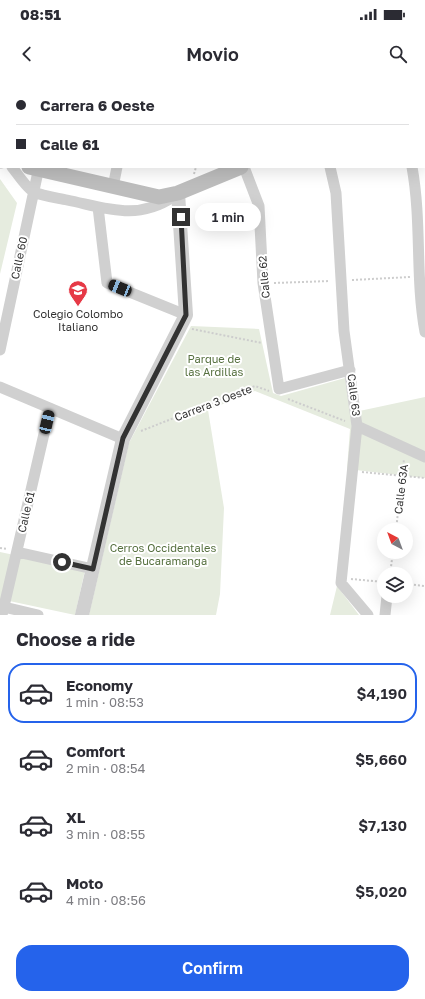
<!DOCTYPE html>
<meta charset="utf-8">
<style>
:root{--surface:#fff;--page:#f7f7f7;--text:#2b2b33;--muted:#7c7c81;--line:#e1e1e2;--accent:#2563eb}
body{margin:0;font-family:"Golos Text",sans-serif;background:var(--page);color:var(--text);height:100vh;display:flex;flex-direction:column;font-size:15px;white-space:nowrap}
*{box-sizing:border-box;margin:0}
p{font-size:13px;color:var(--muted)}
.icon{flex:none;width:22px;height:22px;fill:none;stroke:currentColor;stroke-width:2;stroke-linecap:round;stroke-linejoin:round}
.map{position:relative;height:535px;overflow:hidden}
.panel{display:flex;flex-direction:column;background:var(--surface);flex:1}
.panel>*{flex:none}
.guide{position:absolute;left:0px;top:0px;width:425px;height:88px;box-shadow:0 4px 16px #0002;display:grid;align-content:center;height:88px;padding:0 16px;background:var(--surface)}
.needle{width:26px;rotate:319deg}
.fabs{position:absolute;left:377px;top:443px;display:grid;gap:8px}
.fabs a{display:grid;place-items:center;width:36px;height:36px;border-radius:50%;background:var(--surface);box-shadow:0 4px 16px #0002;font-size:20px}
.end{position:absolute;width:18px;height:18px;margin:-9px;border:5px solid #333;background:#fff;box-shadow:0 0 0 2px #fff}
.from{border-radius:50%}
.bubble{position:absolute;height:28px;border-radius:14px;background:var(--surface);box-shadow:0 4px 16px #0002;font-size:13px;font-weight:600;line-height:28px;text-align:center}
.car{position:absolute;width:12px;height:24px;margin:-12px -6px;border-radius:5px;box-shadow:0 0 3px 1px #0007;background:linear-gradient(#222 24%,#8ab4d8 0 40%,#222 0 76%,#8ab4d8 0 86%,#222 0)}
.guide b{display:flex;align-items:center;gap:14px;height:38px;font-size:15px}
.guide b+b{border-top:1px solid var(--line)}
.guide i{width:10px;height:10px;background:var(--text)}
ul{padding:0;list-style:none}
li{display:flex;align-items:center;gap:12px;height:60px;margin:0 8px 6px;padding:0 8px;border:2px solid transparent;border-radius:16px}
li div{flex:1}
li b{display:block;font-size:15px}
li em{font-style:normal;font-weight:600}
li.on{border-color:var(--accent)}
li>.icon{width:36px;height:36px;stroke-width:1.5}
h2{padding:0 16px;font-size:18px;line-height:48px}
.cta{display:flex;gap:8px;margin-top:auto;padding:8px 16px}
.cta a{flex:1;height:46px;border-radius:16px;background:var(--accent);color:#fff;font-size:16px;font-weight:600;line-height:46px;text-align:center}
.status{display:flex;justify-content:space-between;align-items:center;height:28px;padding:0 20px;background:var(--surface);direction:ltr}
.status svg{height:11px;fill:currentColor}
header{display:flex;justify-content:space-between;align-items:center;height:52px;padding:0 16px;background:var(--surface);font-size:18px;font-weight:600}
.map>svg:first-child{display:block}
.green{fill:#e6ecdf}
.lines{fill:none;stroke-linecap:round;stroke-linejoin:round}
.path{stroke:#cdcdcd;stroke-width:2;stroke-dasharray:2 2;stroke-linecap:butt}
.minor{stroke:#d0d0d0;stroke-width:11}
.tertiary{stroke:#d0d0d0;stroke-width:14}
.secondary{stroke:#bdbdbd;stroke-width:15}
.route{stroke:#333;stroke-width:5}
.labels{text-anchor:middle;stroke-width:4;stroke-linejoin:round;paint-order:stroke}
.street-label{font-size:11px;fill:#333;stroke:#fff}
.poi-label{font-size:11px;fill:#333;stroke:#fff}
.park-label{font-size:11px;fill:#56703f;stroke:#fff}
</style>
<div class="status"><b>08:51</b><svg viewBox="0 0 49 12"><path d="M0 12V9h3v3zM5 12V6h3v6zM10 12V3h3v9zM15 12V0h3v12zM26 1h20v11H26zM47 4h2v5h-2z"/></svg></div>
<header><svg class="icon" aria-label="back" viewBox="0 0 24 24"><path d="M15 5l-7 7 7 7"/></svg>Movio<svg class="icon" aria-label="search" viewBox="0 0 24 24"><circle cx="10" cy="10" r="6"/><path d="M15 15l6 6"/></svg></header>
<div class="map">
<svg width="425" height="535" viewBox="0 0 425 535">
<rect width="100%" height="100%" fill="#fff"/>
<path class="green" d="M0 99 17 123 0 194Z
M191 246 259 249 273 313 281 316 345 298 350 333 425 317V398L347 389 350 349 255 311 208 330 224 428 220 514 216 535H89L129 363Z
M0 472 85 490 75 535 0 519Z
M337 506 359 535H330Z"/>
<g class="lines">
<path class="path" d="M381 0 382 1
M194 94 196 87
M352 200 410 197
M274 203 330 201
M192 249 262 263
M288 319 345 341
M141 351 255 306 269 311
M362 392 425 398
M396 450 404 379
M0 468 7 469
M390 494 393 472
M351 499 384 502
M406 504 425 506"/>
<path class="minor" d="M222 0V1
M57 1 58 0
M137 1V0
M299 1V0
M12 87C17 93 27 109 34 112 42 116 58 118 67 120 106 128 137 141 173 117
M244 87 259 126 263 203 279 309 350 290
M330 87 336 113 344 251 357 346 341 503 368 535
M412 87C422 142 415 198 425 252
M113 107 117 87
M98 127 107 203 186 235
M0 270 39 87
M0 307 123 359
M357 346 425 377
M17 472 93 489
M0 526 38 535
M2 535 50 328
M385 535 387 516"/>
<path class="tertiary" d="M82 535 123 359 186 235 178 113"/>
<path class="secondary" d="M424 12H425
M0 80 1 81
M29 87 159 117 178 113 241 87"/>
</g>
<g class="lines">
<path class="route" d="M62 482 93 489 123 358 186 235 181 137"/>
</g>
<defs>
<g id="school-pin" transform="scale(1)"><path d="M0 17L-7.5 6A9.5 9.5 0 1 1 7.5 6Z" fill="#e63946" stroke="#fff"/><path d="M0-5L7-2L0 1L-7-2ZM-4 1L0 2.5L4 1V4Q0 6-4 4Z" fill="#fff"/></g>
</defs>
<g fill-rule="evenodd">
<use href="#school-pin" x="78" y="210"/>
</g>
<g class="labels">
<g class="street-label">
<text transform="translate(19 178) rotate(-78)" y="4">Calle 60</text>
<text transform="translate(264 197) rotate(-95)" y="4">Calle 62</text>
<text transform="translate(354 315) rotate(83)" y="4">Calle 63</text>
<text transform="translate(213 323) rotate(-21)" y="4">Carrera 3 Oeste</text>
<text transform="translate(401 409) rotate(-83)" y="4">Calle 63A</text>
<text transform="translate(26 432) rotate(-77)" y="4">Calle 61</text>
</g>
<g class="poi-label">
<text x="78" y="238">Colegio Colombo<tspan x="78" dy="13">Italiano</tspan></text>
</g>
<g class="park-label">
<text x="214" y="283">Parque de<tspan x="214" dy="13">las Ardillas</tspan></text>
<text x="163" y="472">Cerros Occidentales<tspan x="163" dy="13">de Bucaramanga</tspan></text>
</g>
</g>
</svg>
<div class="fabs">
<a><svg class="needle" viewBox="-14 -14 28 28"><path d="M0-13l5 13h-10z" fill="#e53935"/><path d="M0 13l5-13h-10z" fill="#7c7c81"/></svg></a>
<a><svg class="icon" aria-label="layers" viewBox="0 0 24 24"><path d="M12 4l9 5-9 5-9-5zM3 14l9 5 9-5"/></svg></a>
</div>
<i class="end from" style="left:62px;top:482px"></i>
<i class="end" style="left:181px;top:137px"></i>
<div class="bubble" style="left:195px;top:123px;width:66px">1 min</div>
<i class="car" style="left:120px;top:208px;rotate:292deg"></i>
<i class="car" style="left:47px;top:342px;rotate:13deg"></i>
<div class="guide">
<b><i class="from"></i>Carrera 6 Oeste</b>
<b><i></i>Calle 61</b>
</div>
</div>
<section class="panel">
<h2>Choose a ride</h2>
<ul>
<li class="on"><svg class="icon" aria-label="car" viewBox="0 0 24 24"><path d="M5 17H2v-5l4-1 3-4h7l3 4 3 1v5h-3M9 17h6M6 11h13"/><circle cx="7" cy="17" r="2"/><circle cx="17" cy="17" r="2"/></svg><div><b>Economy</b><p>1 min · 08:53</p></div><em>$4,190</em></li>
<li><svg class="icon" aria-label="car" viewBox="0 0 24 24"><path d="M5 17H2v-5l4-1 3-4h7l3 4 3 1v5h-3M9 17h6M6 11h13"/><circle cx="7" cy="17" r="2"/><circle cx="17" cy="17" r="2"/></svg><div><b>Comfort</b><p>2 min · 08:54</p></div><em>$5,660</em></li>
<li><svg class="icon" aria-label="car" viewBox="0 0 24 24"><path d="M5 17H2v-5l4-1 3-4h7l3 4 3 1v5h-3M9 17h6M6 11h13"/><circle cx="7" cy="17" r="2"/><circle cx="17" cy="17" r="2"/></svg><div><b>XL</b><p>3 min · 08:55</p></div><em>$7,130</em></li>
<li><svg class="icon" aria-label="car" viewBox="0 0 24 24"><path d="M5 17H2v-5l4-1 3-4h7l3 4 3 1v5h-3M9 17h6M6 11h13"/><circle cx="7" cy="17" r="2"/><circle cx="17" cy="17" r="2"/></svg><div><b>Moto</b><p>4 min · 08:56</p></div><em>$5,020</em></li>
</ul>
<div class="cta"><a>Confirm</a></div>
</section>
